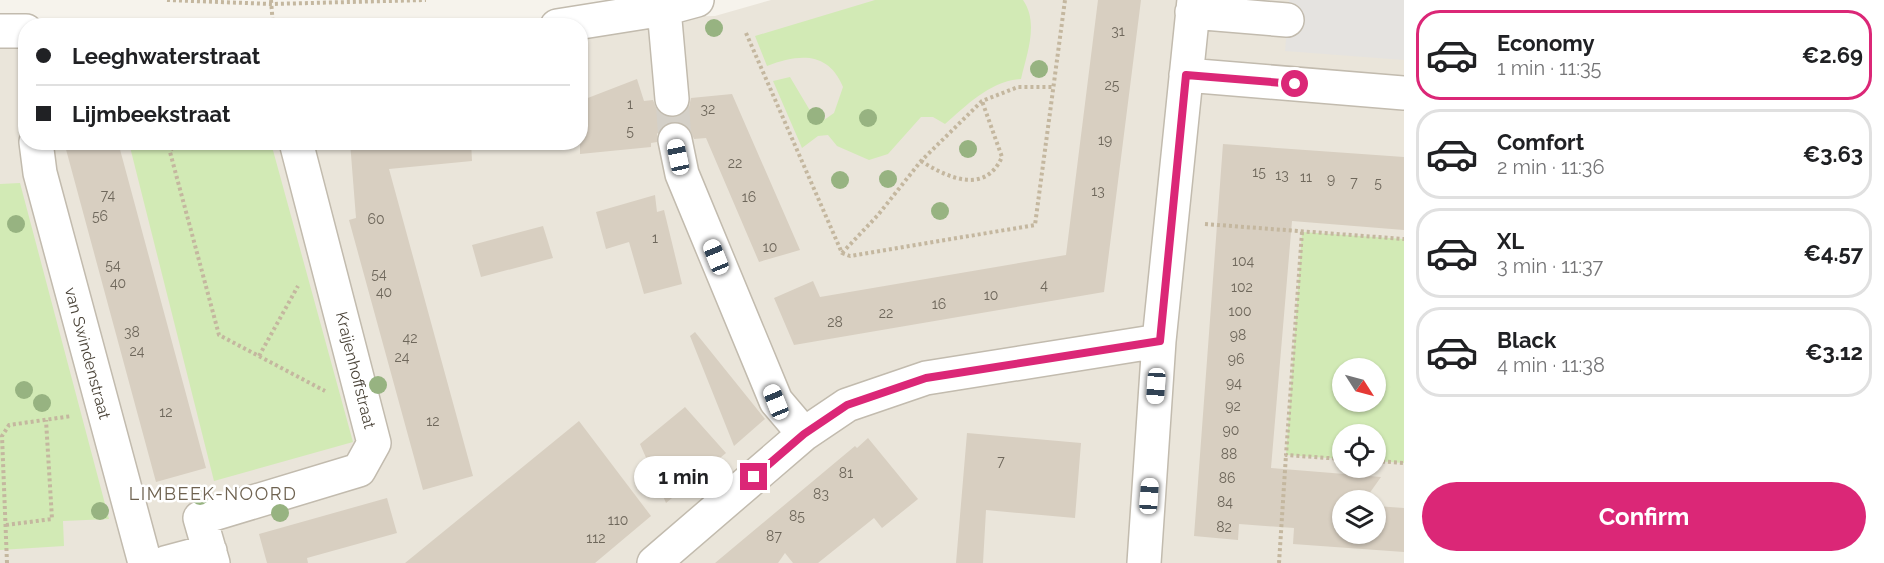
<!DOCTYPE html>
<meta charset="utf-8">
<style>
:root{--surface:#fff;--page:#f2f2f2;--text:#202124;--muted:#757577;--line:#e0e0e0;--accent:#db2777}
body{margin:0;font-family:Raleway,sans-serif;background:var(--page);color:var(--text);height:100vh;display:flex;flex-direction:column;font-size:22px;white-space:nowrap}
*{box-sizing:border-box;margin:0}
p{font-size:20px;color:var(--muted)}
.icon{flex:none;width:33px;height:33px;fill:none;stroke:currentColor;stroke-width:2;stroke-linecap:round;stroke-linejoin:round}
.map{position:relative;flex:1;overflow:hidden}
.sheet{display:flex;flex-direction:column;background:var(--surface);width:480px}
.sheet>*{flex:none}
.top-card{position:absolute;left:18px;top:18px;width:570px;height:132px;border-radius:24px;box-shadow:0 2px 4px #0004;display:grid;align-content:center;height:132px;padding:0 18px;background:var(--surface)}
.needle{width:39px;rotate:126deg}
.buttons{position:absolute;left:1332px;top:358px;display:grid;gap:12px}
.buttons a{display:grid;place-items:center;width:54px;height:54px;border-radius:50%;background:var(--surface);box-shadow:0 2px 4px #0004;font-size:30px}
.end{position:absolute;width:27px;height:27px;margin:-14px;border:8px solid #db2777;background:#fff;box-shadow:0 0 0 3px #fff}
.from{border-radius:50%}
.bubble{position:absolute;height:42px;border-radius:21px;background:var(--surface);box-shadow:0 2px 4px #0004;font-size:20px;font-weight:700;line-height:42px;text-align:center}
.car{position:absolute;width:18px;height:36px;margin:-18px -9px;border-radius:8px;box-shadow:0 0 4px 2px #0007;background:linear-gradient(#fff 24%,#345 0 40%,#fff 0 76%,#345 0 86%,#fff 0)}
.top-card b{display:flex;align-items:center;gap:21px;height:57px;font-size:22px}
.top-card b+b{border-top:2px solid var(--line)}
.top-card i{width:15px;height:15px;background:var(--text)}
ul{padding:10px 0 0;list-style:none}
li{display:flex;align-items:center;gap:18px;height:90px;margin:0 12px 9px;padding:0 6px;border:3px solid var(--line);border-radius:24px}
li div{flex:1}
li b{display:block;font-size:22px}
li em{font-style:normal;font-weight:700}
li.active{border-color:var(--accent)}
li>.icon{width:54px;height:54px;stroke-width:1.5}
.action{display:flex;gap:12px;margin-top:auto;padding:12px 18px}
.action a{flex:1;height:69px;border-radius:36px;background:var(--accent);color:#fff;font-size:24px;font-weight:700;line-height:69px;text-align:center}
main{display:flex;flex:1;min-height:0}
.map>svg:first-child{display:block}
.residential{fill:#eae5da;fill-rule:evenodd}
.green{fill:#d2eab5;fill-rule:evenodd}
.parking{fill:#e5e3e0}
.building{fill:#d8cfc1}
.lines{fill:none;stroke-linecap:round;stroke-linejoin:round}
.minor-tunnel{stroke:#d4d0c8;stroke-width:33;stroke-dasharray:33 16;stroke-linecap:butt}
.minor-casing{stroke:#c2bbae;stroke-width:36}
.path{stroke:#c4b79f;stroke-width:4;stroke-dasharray:3 3;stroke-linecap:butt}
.minor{stroke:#fff;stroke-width:33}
.tree{fill:#97b381}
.route{stroke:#db2777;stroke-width:8}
.labels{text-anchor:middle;stroke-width:5;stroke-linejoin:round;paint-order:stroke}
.number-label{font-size:14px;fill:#6e675b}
.street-label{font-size:16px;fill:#4b4439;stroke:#fff}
.neighbourhood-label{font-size:18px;letter-spacing:1.5px;fill:#6e6250;stroke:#fff}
</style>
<main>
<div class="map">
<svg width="1404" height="563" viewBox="0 0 1404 563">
<rect width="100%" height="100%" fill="#f6f3ec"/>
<path class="residential" d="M771 0H1404V563H0V31L25 30 26 142H580V26L258 25 715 16ZM1342 369H1376V402H1342ZM1342 435H1376V468H1342ZM1342 501H1376V534H1342Z"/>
<path class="green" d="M875 0H1023C1039 23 1027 53 1021 79 990 81 967 105 945 124L933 117H921L888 154 869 160 837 146 828 135 818 136 802 148 773 81 790 77 815 119 824 120 834 113 843 87C828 51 799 54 767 66L755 36Z
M129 143H271L353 442 214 481Z
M20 183 109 519 63 521 64 546 0 550V184Z
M1302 232 1404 239V463L1376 461V435H1342V459L1286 455ZM1342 369H1376V402H1342Z"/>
<path class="parking" d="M1289 0H1404V60L1285 51Z"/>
<path class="building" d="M1098 0H1141L1104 292 794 345 774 298 813 281 820 297 1066 255Z
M637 79 644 101 653 100 657 110 664 116 673 118 683 114 689 107 691 98 732 94 800 250 759 262 706 138 694 139 689 128 681 122H672L663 126 657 134V142L651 143V147L580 154V101Z
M64 142H118L206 468 156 482Z
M350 142H471L472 161 389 169 473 476 423 490 349 220 356 218Z
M1223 144 1404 157V230L1292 221 1271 468 1381 477 1364 501H1342V534H1376V506L1404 508V552L1293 544 1294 528 1239 524 1238 540 1194 536Z
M655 195 657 212 664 210 682 284 644 294 629 242 606 249 596 212Z
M543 226 553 258 481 277 472 245Z
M695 332 765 419 734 446 690 336Z
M685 407 726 453 666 503 640 444Z
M579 421 651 516 595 563H405Z
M967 433 1081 443 1075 518 986 510 983 563H956Z
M868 438 918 499 882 528 874 518 818 563H793L785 553 778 563H715L855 446 857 448Z
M387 498 397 533 307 558 308 563H267L259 534Z"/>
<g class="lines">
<path class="minor-tunnel" d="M672 99 675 140"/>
<g class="minor-casing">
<path id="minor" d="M664 9 672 99
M1192 12 1287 20
M557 26 664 9 697 0
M0 31H26
M1186 75 1404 93
M675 140 682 174 776 401 804 434
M36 142 40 173 145 563
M165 563 210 551
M213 563 200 518 359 470 374 443 296 142
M654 563 804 434 847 405 926 378 1159 341
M1144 563 1159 341 1194 0"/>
</g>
<path class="path" d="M167 0 272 4 426 0
M271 0 273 26
M746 33 842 253 850 256 1035 225 1065 0
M175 142 170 152 219 335 325 391
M921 161C948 178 985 195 1002 157L982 101
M1205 224 1404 239
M1302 232 1286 455 1342 459
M842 253 878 215 921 161 982 101 1018 87H1052
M259 356 298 286
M1376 461 1404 463
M6 525 52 519 46 420
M7 563 2 436 9 425 72 416
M1279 563 1286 455"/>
<use href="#minor" class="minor"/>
</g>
<g class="tree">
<circle cx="714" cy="28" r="9"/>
<circle cx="1039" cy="69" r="9"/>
<circle cx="816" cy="116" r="9"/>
<circle cx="868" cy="118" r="9"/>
<circle cx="968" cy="149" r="9"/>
<circle cx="888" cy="179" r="9"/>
<circle cx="840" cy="180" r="9"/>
<circle cx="940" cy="211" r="9"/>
<circle cx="16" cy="224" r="9"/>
<circle cx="378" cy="385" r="9"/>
<circle cx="24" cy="390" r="9"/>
<circle cx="42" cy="403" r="9"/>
<circle cx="200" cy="496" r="9"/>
<circle cx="100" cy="511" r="9"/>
<circle cx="280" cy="513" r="9"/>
</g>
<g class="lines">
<path class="route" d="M754 477 804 434 847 405 926 378 1160 341 1186 75 1295 84"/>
</g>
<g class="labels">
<g class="number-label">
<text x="1118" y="36">31</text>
<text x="1112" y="90">25</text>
<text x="630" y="109">1</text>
<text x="708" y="114">32</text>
<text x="630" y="136">5</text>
<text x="1105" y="145">19</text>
<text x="735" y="168">22</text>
<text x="1259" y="177">15</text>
<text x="1282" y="180">13</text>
<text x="1306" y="182">11</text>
<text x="1331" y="184">9</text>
<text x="1354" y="187">7</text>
<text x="1378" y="188">5</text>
<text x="1098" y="196">13</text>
<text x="108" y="200">74</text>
<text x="749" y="202">16</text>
<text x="100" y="221">56</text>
<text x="376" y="224">60</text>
<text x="655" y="243">1</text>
<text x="770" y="252">10</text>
<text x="1243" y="266">104</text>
<text x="113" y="270">54</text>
<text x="379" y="279">54</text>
<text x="118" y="288">40</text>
<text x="1044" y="290">4</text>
<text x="1242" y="292">102</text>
<text x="384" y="297">40</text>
<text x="991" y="300">10</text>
<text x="939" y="309">16</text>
<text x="1240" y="316">100</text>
<text x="886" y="318">22</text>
<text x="835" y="327">28</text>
<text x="132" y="337">38</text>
<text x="1238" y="340">98</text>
<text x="410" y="343">42</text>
<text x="137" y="356">24</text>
<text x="402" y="362">24</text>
<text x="1236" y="364">96</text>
<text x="1234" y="388">94</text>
<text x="1233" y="411">92</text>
<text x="166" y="417">12</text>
<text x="433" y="426">12</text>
<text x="1231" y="435">90</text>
<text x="1229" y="459">88</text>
<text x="1001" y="466">7</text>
<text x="846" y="478">81</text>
<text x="1227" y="483">86</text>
<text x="821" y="499">83</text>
<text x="1225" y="507">84</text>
<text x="797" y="521">85</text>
<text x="618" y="525">110</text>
<text x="1224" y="532">82</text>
<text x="774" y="541">87</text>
<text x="596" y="543">112</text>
</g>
<g class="street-label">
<text transform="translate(88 353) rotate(75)" y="6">van Swindenstraat</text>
<text transform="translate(356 370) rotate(76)" y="6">Kraijenhoffstraat</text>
</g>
<g class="neighbourhood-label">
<text x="213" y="500">LIMBEEK-NOORD</text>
</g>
</g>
</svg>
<div class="buttons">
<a><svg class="needle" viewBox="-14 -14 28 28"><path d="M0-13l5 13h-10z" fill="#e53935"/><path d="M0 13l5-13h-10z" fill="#757577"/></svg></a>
<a><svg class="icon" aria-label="locate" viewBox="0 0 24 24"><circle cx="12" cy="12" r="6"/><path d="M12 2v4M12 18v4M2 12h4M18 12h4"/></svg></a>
<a><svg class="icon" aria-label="layers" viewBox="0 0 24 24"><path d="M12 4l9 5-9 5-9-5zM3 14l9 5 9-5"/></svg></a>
</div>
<i class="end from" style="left:1295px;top:84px"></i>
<i class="end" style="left:754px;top:477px"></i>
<div class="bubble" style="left:634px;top:456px;width:99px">1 min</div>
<i class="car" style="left:678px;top:157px;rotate:348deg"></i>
<i class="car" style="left:716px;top:257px;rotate:338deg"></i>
<i class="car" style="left:1156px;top:386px;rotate:184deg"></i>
<i class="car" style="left:776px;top:402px;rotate:338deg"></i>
<i class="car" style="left:1149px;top:496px;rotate:4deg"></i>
<div class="top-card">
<b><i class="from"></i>Leeghwaterstraat</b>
<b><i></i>Lijmbeekstraat</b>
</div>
</div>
<section class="sheet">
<ul>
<li class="active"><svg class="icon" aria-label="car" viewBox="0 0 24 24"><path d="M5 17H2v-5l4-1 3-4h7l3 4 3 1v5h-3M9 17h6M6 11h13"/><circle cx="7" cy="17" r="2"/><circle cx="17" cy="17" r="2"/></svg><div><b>Economy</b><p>1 min · 11:35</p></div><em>€2.69</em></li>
<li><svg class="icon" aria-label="car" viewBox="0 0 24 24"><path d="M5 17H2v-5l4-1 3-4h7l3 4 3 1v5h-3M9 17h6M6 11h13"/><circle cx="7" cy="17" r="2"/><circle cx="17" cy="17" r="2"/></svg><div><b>Comfort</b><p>2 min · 11:36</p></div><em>€3.63</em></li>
<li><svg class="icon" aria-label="car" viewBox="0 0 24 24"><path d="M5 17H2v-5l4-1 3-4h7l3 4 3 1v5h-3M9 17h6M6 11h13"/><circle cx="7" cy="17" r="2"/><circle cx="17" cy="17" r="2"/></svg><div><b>XL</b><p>3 min · 11:37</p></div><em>€4.57</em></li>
<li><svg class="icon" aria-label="car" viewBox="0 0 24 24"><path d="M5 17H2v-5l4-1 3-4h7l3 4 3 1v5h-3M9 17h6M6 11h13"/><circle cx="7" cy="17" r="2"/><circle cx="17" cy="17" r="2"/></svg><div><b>Black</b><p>4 min · 11:38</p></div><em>€3.12</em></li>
</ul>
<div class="action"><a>Confirm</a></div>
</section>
</main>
